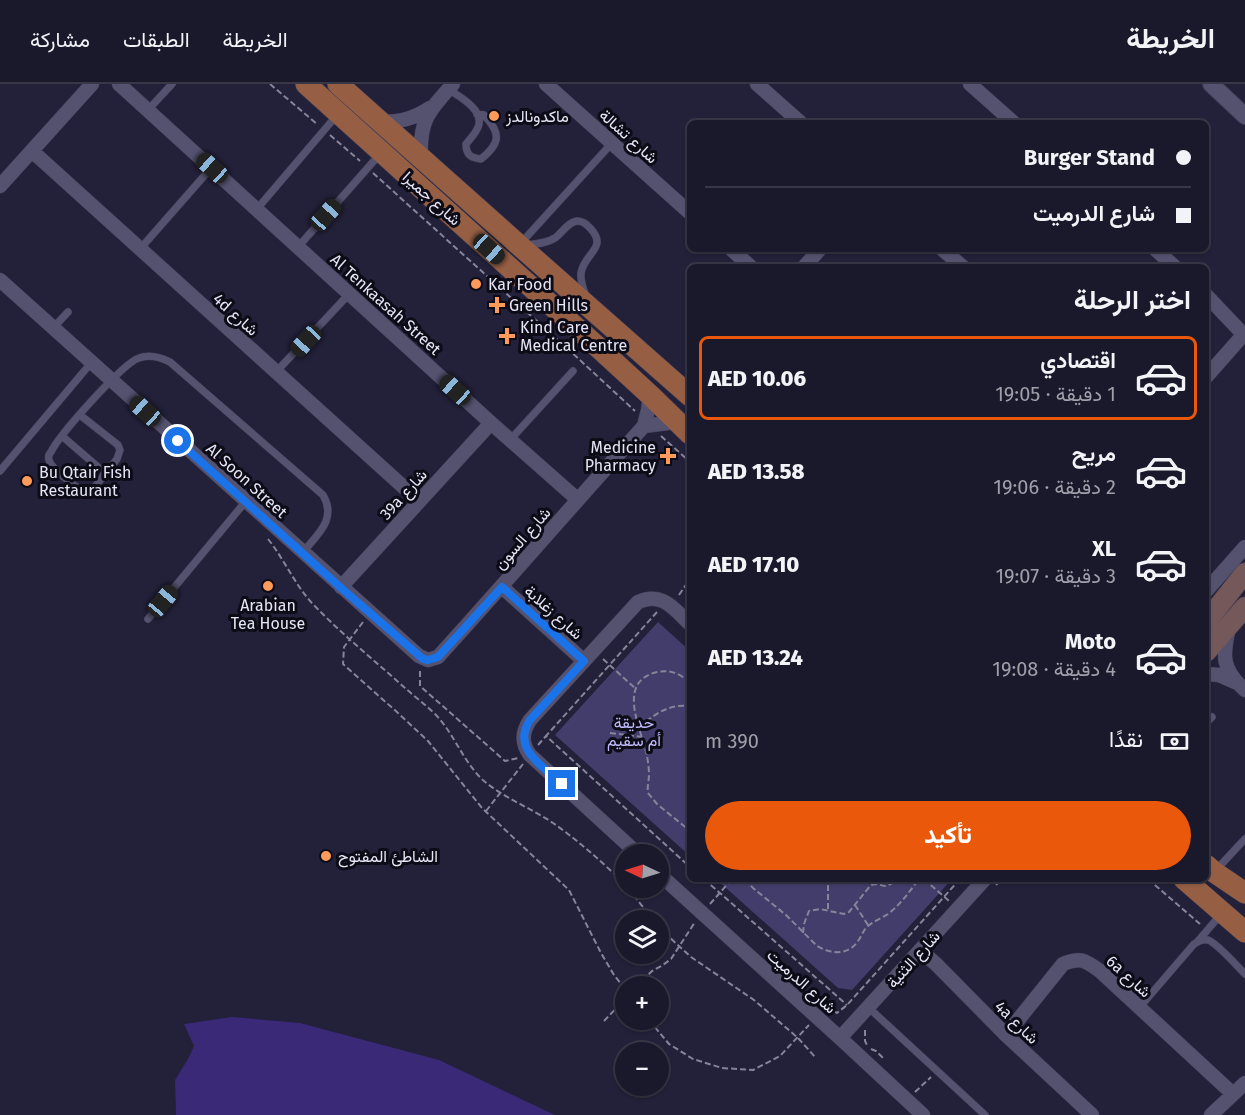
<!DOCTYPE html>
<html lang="ar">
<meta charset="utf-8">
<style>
:root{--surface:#1a182b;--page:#272537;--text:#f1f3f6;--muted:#9fa0a9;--line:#383747;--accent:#ea580c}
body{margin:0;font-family:"Fira Sans",Vazirmatn,sans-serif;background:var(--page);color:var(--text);direction:rtl;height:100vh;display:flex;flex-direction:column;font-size:22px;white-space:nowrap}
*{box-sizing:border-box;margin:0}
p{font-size:20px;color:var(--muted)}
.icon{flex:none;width:33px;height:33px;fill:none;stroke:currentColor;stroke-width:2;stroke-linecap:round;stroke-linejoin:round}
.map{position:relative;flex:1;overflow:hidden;direction:ltr}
.panel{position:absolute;left:687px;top:180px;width:522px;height:618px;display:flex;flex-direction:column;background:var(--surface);border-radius:9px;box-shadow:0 2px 4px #0004,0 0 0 2px var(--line);direction:rtl}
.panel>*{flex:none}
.top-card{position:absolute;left:687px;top:36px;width:522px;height:132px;border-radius:9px;box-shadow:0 2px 4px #0004,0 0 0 2px var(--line);direction:rtl;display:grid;align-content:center;height:132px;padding:0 18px;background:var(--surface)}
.needle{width:39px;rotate:274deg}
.controls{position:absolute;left:615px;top:760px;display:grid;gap:12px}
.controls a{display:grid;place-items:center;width:54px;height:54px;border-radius:50%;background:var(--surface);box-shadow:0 2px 4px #0004,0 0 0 2px var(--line);font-size:30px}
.end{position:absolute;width:27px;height:27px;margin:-14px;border:8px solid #1a73e8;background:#fff;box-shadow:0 0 0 3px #fff}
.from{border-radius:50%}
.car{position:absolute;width:18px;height:36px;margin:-18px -9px;border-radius:8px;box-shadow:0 0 4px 2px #0007;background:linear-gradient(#222 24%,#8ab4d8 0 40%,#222 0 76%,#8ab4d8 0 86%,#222 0)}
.top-card b{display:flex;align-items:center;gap:21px;height:57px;font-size:22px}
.top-card b+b{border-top:2px solid var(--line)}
.top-card i{width:15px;height:15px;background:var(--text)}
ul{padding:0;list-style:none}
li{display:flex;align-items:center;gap:18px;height:84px;margin:0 12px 9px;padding:0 6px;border:3px solid transparent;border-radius:9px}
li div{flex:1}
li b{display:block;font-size:22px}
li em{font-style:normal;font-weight:800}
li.active{border-color:var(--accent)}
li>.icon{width:54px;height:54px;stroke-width:1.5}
h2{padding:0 18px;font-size:27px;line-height:72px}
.pay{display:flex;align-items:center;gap:15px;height:66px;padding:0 18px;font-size:22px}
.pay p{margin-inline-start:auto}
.button{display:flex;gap:12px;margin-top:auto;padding:12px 18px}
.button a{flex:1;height:69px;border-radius:36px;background:var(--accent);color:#fff;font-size:24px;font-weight:800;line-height:69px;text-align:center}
header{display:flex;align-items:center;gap:36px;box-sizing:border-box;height:84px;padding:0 30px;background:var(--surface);border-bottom:2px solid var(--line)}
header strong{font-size:28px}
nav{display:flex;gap:33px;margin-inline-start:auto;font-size:21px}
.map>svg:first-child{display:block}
.green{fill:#433d6b}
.water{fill:#3a2976}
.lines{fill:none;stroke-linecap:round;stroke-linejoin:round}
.service-casing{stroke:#413d54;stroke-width:8}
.minor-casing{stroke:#413d54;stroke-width:15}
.tertiary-casing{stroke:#413d54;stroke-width:18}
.secondary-casing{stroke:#413d54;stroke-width:21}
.primary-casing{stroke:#413d54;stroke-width:22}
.path{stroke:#868499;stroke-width:2;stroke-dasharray:6 3;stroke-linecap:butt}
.service{stroke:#54526f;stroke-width:7}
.minor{stroke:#54526f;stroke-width:14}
.tertiary{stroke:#54526f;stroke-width:16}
.secondary{stroke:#75595a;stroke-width:20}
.primary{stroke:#965f44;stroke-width:21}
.route{stroke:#1a73e8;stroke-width:8}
.poi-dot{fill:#ff9b5a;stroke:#0c0b16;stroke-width:2}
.labels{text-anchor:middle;stroke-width:6;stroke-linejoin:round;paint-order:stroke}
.poi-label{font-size:16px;fill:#e6e5f7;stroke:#0c0b16;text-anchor:start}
.street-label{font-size:16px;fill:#e6e5f7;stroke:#0c0b16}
.park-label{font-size:16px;fill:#c0bafc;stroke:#0c0b16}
</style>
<header>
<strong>الخريطة</strong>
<nav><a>الخريطة</a><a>الطبقات</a><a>مشاركة</a></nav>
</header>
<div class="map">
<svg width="1245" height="1031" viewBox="0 0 1245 1031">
<rect width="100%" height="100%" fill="#232039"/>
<path class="green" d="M658 538 690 567V772L555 651Z
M716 795H952L852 906 838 904Z"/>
<path class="water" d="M232 933 300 939 439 976 555 1031H176L175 996 188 975 194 962 184 940Z"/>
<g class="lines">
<g class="service-casing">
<path id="service" d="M448 5C458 12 482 24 479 40 478 47 471 54 466 60 466 71 471 74 481 75 501 59 501 49 484 31L477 30
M148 26 172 0
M257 125 337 31
M521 159 612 59
M527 161C537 160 547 159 555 154 562 149 568 138 577 137 583 137 586 140 590 144 609 164 584 169 581 189 580 197 583 204 586 212
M298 163 380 70
M140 165 212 83
M53 244 68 228
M276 288 350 209
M80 331 118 361 120 366 117 375 94 404 85 407 79 405C72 399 51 385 49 376 48 373 49 370 51 368 59 351 123 279 139 274 150 270 160 273 170 278L323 411C337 435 318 450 303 468
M62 352 106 390
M510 356 573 287
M0 387 91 279
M148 535 246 417
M1206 639 1212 633
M1216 786 1245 755
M1198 857 1222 829
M869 924 985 1031
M1139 924 1194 860C1199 857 1202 855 1208 856 1217 859 1237 882 1245 890"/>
</g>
<g class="minor-casing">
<path id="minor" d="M119 0 491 339 577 415
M546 0 690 129
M757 0 801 39
M970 0 1014 39
M380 38C400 38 413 35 430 24
M32 67 419 417
M421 74C419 36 429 27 453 0
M0 102 92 0
M731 165 751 183
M942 165 963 183
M1155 165 1175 183
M804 183 820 165
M0 196 419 572 428 576 438 573C508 496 575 418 644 342L648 326 650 311
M1206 211 1244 251
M1206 293 1245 249
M644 342 676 338
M341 503 491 339
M502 503 584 577
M1206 507 1245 463
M1229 544C1222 572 1222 586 1245 606
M1206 590 1219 591 1235 598
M639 771 530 671C521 659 522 648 530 636L638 518C662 507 674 525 690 540
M658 789 840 954 923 1031
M920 866 936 880 1006 951 1092 1031
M1006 951 1063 880C1081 873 1085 876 1100 887L1233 1010
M840 954 985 795
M1211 1031 1245 999"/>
</g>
<g class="tertiary-casing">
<path id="tertiary" d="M1211 0 1245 32"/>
</g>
<g class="secondary-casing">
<path id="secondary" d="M1206 538 1245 489
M1206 568 1245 523"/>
</g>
<g class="primary-casing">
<path id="primary" d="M306 0 601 266 650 311 690 350
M338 0 520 162 690 312
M1206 781 1214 788 1245 809
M1184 795 1245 848"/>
</g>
<path class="path" d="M270 0 317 40
M330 51 360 77
M373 89 581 277 635 327
M661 352 690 378
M268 455C284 475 294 499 311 518 340 549 374 576 405 604 415 613 426 621 436 631 455 651 463 678 484 697 504 714 531 724 553 739 579 757 603 779 626 801
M679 511 690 495
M657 528 546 652 690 783
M363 538 344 563 343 580 398 629 428 657 482 724 569 806 601 869 614 891 626 906
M603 575 636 605
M420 587V602L505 677 518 674
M690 599C681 590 670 585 657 588 615 598 642 646 647 672 648 678 649 684 649 690 649 697 647 702 648 709L657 720 690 747
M639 643C656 630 667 620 690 622
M610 649 642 653
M538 661 546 652
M486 727 523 680
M704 795 847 921
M745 795 753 804 786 831 817 862C831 870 848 872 858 857 862 852 863 846 868 842 874 837 882 834 888 830 901 820 909 808 919 795
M924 795 949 817
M1148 795 1200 840
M996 801 1002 795
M628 804 654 837
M710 820 732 795
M855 821 868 841
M828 825V795
M658 842 668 852 691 873 754 916 798 954 816 974
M803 849 804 840 809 827 820 825 844 830 849 828 871 801C884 797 881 809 898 795
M636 903 652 887 663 881 671 875 695 838
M826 925 828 924 833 926 837 929 847 921 960 795
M649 936 669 960 693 975 722 984 753 986 780 972 809 941
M604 937 626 914
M865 946V957L867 961
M871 965 876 967 883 974
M915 1008 931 993"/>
<use href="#service" class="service"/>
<use href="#minor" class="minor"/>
<use href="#tertiary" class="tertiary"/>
<use href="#secondary" class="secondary"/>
<use href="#primary" class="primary"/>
</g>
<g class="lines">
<path class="route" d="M178 357 340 503 423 575 428 576 438 573 502 503 584 577 530 636C511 665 543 682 562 700"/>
</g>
<g class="poi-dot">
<circle cx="494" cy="32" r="6"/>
<circle cx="476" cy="200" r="6"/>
<path d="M494 212h6v6h6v6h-6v6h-6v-6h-6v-6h6z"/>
<path d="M504 243h6v6h6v6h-6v6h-6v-6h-6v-6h6z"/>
<path d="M665 363h6v6h6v6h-6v6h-6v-6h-6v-6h6z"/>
<circle cx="27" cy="397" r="6"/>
<circle cx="268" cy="502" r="6"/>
<circle cx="326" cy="772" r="6"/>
</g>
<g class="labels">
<g class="poi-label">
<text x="506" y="38">ماكدونالدز</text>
<text x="488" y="206">Kar Food</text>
<text x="509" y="227">Green Hills</text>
<text x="520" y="249">Kind Care<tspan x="520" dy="18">Medical Centre</tspan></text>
<text x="656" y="369" text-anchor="end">Medicine<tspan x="656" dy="18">Pharmacy</tspan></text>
<text x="39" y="394">Bu Qtair Fish<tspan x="39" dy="18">Restaurant</tspan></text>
<text x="268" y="527" text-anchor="middle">Arabian<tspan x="268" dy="18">Tea House</tspan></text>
<text x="338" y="778">الشاطئ المفتوح</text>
</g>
<g class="street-label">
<text transform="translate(629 52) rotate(42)" y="6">شارع تشالة</text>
<text transform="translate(432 114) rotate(42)" y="6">شارع جميرا</text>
<text transform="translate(386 220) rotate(42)" y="6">Al Tenkaasah Street</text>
<text transform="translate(236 230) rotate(42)" y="6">4d شارع</text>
<text transform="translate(247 396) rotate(42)" y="6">Al Soon Street</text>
<text transform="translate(403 410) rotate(-48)" y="6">39a شارع</text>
<text transform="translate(522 454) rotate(-49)" y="6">شارع السون</text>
<text transform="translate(554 528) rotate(42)" y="6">شارع زغلابة</text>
<text transform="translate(913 875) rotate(-48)" y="6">شارع الثنية</text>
<text transform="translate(1129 892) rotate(42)" y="6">6a شارع</text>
<text transform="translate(802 897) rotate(42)" y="6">شارع الدرميت</text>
<text transform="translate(1017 938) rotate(44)" y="6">4a شارع</text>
</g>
<g class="park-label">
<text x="634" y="644">حديقة<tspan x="634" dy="18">أم سقيم</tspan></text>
</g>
</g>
</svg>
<div class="controls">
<a><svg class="needle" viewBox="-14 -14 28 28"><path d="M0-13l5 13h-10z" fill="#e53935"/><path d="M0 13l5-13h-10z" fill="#9fa0a9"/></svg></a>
<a><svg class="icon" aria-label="layers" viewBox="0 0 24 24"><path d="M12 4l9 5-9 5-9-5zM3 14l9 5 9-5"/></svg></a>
<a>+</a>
<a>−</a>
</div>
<i class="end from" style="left:178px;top:357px"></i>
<i class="end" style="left:562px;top:700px"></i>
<i class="car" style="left:212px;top:84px;rotate:312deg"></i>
<i class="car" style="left:326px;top:131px;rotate:42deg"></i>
<i class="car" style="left:489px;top:165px;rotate:132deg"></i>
<i class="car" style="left:306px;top:257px;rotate:223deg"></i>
<i class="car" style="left:455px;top:306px;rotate:312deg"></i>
<i class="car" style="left:145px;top:327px;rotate:312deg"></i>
<i class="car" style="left:163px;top:517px;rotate:40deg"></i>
<div class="top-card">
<b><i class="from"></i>Burger Stand</b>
<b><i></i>شارع الدرميت</b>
</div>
<section class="panel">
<h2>اختر الرحلة</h2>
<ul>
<li class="active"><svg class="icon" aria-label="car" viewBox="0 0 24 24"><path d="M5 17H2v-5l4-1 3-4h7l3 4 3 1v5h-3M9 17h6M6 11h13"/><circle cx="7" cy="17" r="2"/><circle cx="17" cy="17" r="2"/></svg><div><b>اقتصادي</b><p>1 دقيقة · 19:05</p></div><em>AED 10.06</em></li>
<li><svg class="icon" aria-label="car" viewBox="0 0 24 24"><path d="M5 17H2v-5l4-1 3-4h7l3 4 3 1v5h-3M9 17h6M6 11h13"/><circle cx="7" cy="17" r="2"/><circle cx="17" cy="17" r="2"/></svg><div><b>مريح</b><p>2 دقيقة · 19:06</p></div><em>AED 13.58</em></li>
<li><svg class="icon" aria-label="car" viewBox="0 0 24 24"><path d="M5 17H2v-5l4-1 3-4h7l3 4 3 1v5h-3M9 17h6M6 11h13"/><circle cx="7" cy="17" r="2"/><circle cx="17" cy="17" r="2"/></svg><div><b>XL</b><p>3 دقيقة · 19:07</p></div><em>AED 17.10</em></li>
<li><svg class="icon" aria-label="car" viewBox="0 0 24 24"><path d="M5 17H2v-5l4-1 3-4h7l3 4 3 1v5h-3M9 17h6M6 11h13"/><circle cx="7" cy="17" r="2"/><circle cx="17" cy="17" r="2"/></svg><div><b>Moto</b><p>4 دقيقة · 19:08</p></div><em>AED 13.24</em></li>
</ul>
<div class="pay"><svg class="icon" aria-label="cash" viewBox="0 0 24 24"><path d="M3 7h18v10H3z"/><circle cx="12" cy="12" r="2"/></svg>نقدًا<p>390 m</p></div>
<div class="button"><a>تأكيد</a></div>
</section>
</div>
